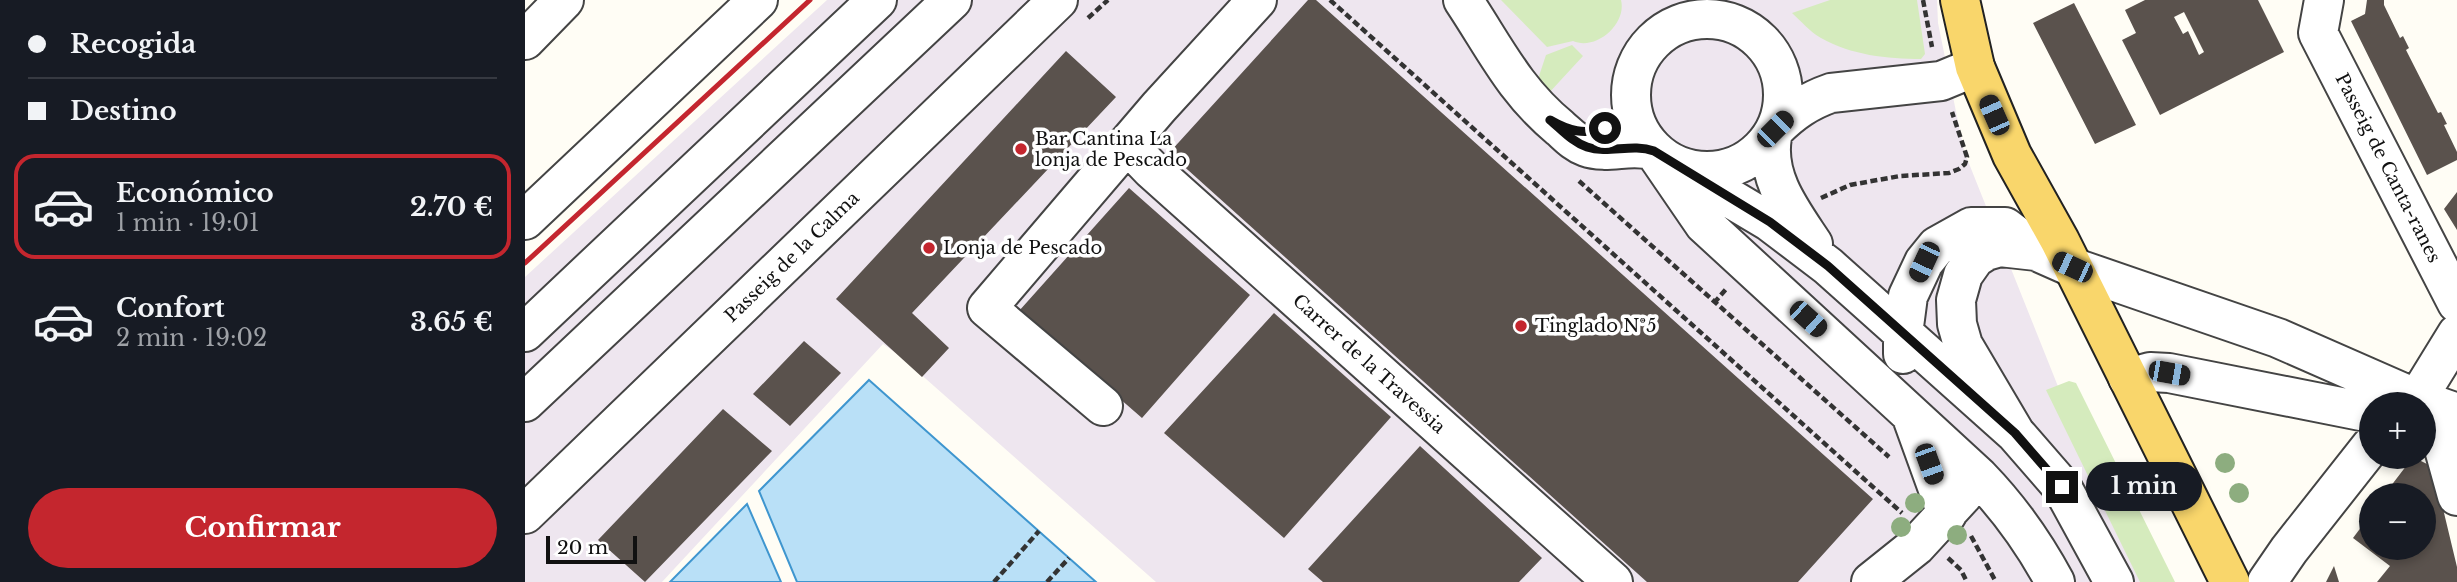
<!DOCTYPE html>
<html lang="es">
<meta charset="utf-8">
<style>
:root{--surface:#171b24;--page:#242831;--text:#f1f3f6;--muted:#9ea1a6;--line:#363941;--accent:#c4262e}
body{margin:0;font-family:"Libre Baskerville",serif;background:var(--page);color:var(--text);height:100vh;display:flex;flex-direction:column;font-size:26px;white-space:nowrap}
*{box-sizing:border-box;margin:0}
p{font-size:23px;color:var(--muted)}
.icon{flex:none;width:38px;height:38px;fill:none;stroke:currentColor;stroke-width:2;stroke-linecap:round;stroke-linejoin:round}
.map{position:relative;flex:1;overflow:hidden}
.drawer{display:flex;flex-direction:column;background:var(--surface);width:525px}
.drawer>*{flex:none}
.top-card{display:grid;align-content:center;height:154px;padding:0 28px;background:var(--surface)}
.controls{position:absolute;left:1834px;top:392px;display:grid;gap:14px}
.controls a{display:grid;place-items:center;width:77px;height:77px;border-radius:50%;background:var(--surface);box-shadow:0 4px 10px #0003;font-size:35px}
.scale{position:absolute;left:21px;bottom:18px;width:91px;box-sizing:border-box;padding-left:7px;border:4px solid #111;border-top:0;font-size:19px;line-height:24px;white-space:nowrap;color:#111;-webkit-text-stroke:5px #fff;paint-order:stroke}
.end{position:absolute;width:32px;height:32px;margin:-16px;border:9px solid #111;background:#fff;box-shadow:0 0 0 4px #fff}
.from{border-radius:50%}
.bubble{position:absolute;height:49px;border-radius:24px;background:var(--surface);box-shadow:0 4px 10px #0003;font-size:23px;font-weight:700;line-height:49px;text-align:center}
.car{position:absolute;width:21px;height:42px;margin:-21px -10px;border-radius:9px;box-shadow:0 0 5px 2px #0007;background:linear-gradient(#222 24%,#8ab4d8 0 40%,#222 0 76%,#8ab4d8 0 86%,#222 0)}
.top-card b{display:flex;align-items:center;gap:24px;height:66px;font-size:26px}
.top-card b+b{border-top:2px solid var(--line)}
.top-card i{width:18px;height:18px;background:var(--text)}
ul{padding:0;list-style:none}
li{display:flex;align-items:center;gap:21px;height:105px;margin:0 14px 10px;padding:0 14px;border:4px solid transparent;border-radius:21px}
li div{flex:1}
li b{display:block;font-size:26px}
li em{font-style:normal;font-weight:700}
li.selected{border-color:var(--accent)}
li>.icon{width:63px;height:63px;stroke-width:1.5}
.cta{display:flex;gap:14px;margin-top:auto;padding:14px 28px}
.cta a{flex:1;height:80px;border-radius:42px;background:var(--accent);color:#fff;font-size:28px;font-weight:700;line-height:80px;text-align:center}
main{display:flex;flex:1;min-height:0}
.map>svg:first-child{display:block}
.industrial{fill:#eee6ef}
.green{fill:#d5ebbd}
.water{fill:#b9e0f7;stroke:#3f96cf;stroke-width:2}
.building{fill:#5a524d;fill-rule:evenodd}
.lines{fill:none;stroke-linecap:round;stroke-linejoin:round}
.minor-casing{stroke:#444;stroke-width:42}
.major-casing{stroke:#222;stroke-width:42}
.path{stroke:#333;stroke-width:4.5;stroke-dasharray:7 3.5;stroke-linecap:butt}
.minor{stroke:#fff;stroke-width:38}
.major{stroke:#f9d66b;stroke-width:38}
.rail{stroke:#c4262e;stroke-width:5}
.tree{fill:#8dad7f}
.route{stroke:#111;stroke-width:9}
.poi-dot{fill:#c4262e;stroke:#fff;stroke-width:2.5}
.labels{text-anchor:middle;stroke-width:7;stroke-linejoin:round;paint-order:stroke}
.poi-label{font-size:18px;fill:#111;stroke:#fff;text-anchor:start}
.street-label{font-size:18px;fill:#111;stroke:#fff}
</style>
<main>
<section class="drawer">
<div class="top-card">
<b><i class="from"></i>Recogida</b>
<b><i></i>Destino</b>
</div>
<ul>
<li class="selected"><svg class="icon" aria-label="car" viewBox="0 0 24 24"><path d="M5 17H2v-5l4-1 3-4h7l3 4 3 1v5h-3M9 17h6M6 11h13"/><circle cx="7" cy="17" r="2"/><circle cx="17" cy="17" r="2"/></svg><div><b>Económico</b><p>1 min · 19:01</p></div><em>2.70 €</em></li>
<li><svg class="icon" aria-label="car" viewBox="0 0 24 24"><path d="M5 17H2v-5l4-1 3-4h7l3 4 3 1v5h-3M9 17h6M6 11h13"/><circle cx="7" cy="17" r="2"/><circle cx="17" cy="17" r="2"/></svg><div><b>Confort</b><p>2 min · 19:02</p></div><em>3.65 €</em></li>
</ul>
<div class="cta"><a>Confirmar</a></div>
</section>
<div class="map">
<svg width="1932" height="582" viewBox="0 0 1932 582">
<rect width="100%" height="100%" fill="#fffdf5"/>
<path class="industrial" d="M302 0H1412L1413 23 1439 151 1538 399 1628 582H631L375 356 358 344 137 582H0V277Z"/>
<path class="green" d="M976 0H1096C1102 24 1071 51 1048 41L1022 47Z
M1305 0H1392L1400 54 1396 59C1362 59 1326 55 1296 38 1285 32 1276 21 1267 13Z
M1047 45 1058 56 1023 94 1012 82 1021 55Z
M1544 381 1551 383 1650 582H1615L1521 390Z"/>
<path class="water" d="M344 380 544 558 571 582H272L234 491Z
M222 504 256 582H145Z"/>
<path class="building" d="M783 0H791L1348 499 1273 582H1122L644 153Z
M1620 0H1733L1759 52 1635 115 1597 40 1611 33 1600 10ZM1659 12 1679 52 1674 55 1663 31 1658 34 1649 17Z
M1842 0H1859V5L1875 38 1878 36 1884 48 1881 50 1913 113 1916 112 1922 124 1919 125 1932 152V160L1902 175 1826 21 1840 14Z
M1549 3 1611 125 1570 144 1508 23Z
M541 51 591 97 387 313 424 348 397 377 311 299Z
M604 188 725 295 617 418 494 311Z
M1932 192V230L1919 209Z
M749 313 866 417 759 538 639 433Z
M279 341 316 373 265 426 228 394Z
M198 409 247 451 120 582 73 540Z
M895 446 1017 558 994 582H798L783 569Z
M1888 457 1908 467 1932 567V582H1852L1865 566 1828 538 1846 514V548H1899V495H1859Z
M1809 566 1814 582H1801Z"/>
<g class="lines">
<g class="minor-casing">
<path id="minor" d="M938 0C970 48 989 90 1035 128 1043 135 1050 143 1061 147 1083 155 1107 143 1129 151L1179 224 1454 477C1485 509 1509 543 1530 582
M1799 0 1793 33 1932 303
M1106 95a76 76 0 1 1 152 0a76 76 0 1 1-152 0Z
M0 40 39 0
M1250 129C1267 112 1283 101 1306 93L1416 81 1450 67
M1247 137C1240 178 1267 212 1288 244
M602 144 626 169 1088 582
M1151 166 1245 222 1303 266 1490 433 1537 487 1589 582
M0 220 233 0
M0 332 352 0
M1378 354V334L1383 296 1399 262 1412 246 1446 227H1480L1496 239
M1603 378 1625 372 1644 373 1846 413
M0 402 427 0
M1886 404 1892 399 1932 334
M578 406 462 308 634 107 732 0
M1899 408 1914 431 1932 496
M1388 420 1422 514
M1490 433 1438 345 1432 324 1431 300 1438 275 1450 258 1461 251 1475 247 1511 251 1547 267 1753 338 1892 399 1932 413
M0 514 533 0
M1346 582 1391 546 1438 495
M1742 582 1764 550 1846 446"/>
</g>
<g class="major-casing">
<path id="major" d="M1435 0 1450 67 1487 155 1535 241 1705 582"/>
</g>
<path class="path" d="M805 0 1377 513
M1398 0 1407 47
M563 18 583 0
M1054 181 1364 457
M1296 198 1325 185 1375 176 1424 173 1434 169 1440 164 1442 157 1427 112
M1189 303 1202 288
M1446 536 1471 582
M1423 558 1436 570 1442 582
M469 582 514 531
M522 582 544 558"/>
<use href="#minor" class="minor"/>
<use href="#major" class="major"/>
<path class="rail" d="M0 263 285 0"/>
</g>
<g class="tree">
<circle cx="1700" cy="463" r="10"/>
<circle cx="1714" cy="493" r="10"/>
<circle cx="1390" cy="503" r="10"/>
<circle cx="1376" cy="527" r="10"/>
<circle cx="1432" cy="535" r="10"/>
</g>
<g class="lines">
<path class="route" d="M1080 128C1059 135 1044 131 1025 120 1036 129 1047 142 1062 147 1084 154 1107 143 1129 151L1245 222 1303 266 1490 433 1537 487"/>
</g>
<g class="poi-dot">
<circle cx="496" cy="149" r="7"/>
<circle cx="404" cy="248" r="7"/>
<circle cx="996" cy="326" r="7"/>
</g>
<g class="labels">
<g class="poi-label">
<text x="510" y="145">Bar Cantina La<tspan x="510" dy="21">lonja de Pescado</tspan></text>
<text x="418" y="254">Lonja de Pescado</text>
<text x="1010" y="332">Tinglado Nº5</text>
</g>
<g class="street-label">
<text transform="translate(1863 168) rotate(63)" y="6">Passeig de Canta-ranes</text>
<text transform="translate(267 257) rotate(-44)" y="6">Passeig de la Calma</text>
<text transform="translate(844 364) rotate(42)" y="6">Carrer de la Travessia</text>
</g>
</g>
</svg>
<div class="controls">
<a>+</a>
<a>−</a>
</div>
<div class="scale">20 m</div>
<i class="end from" style="left:1080px;top:128px"></i>
<i class="end" style="left:1537px;top:487px"></i>
<div class="bubble" style="left:1561px;top:462px;width:116px">1 min</div>
<i class="car" style="left:1469px;top:115px;rotate:336deg"></i>
<i class="car" style="left:1250px;top:129px;rotate:45deg"></i>
<i class="car" style="left:1399px;top:262px;rotate:205deg"></i>
<i class="car" style="left:1547px;top:267px;rotate:295deg"></i>
<i class="car" style="left:1283px;top:319px;rotate:132deg"></i>
<i class="car" style="left:1644px;top:373px;rotate:100deg"></i>
<i class="car" style="left:1404px;top:464px;rotate:160deg"></i>
</div>
</main>
